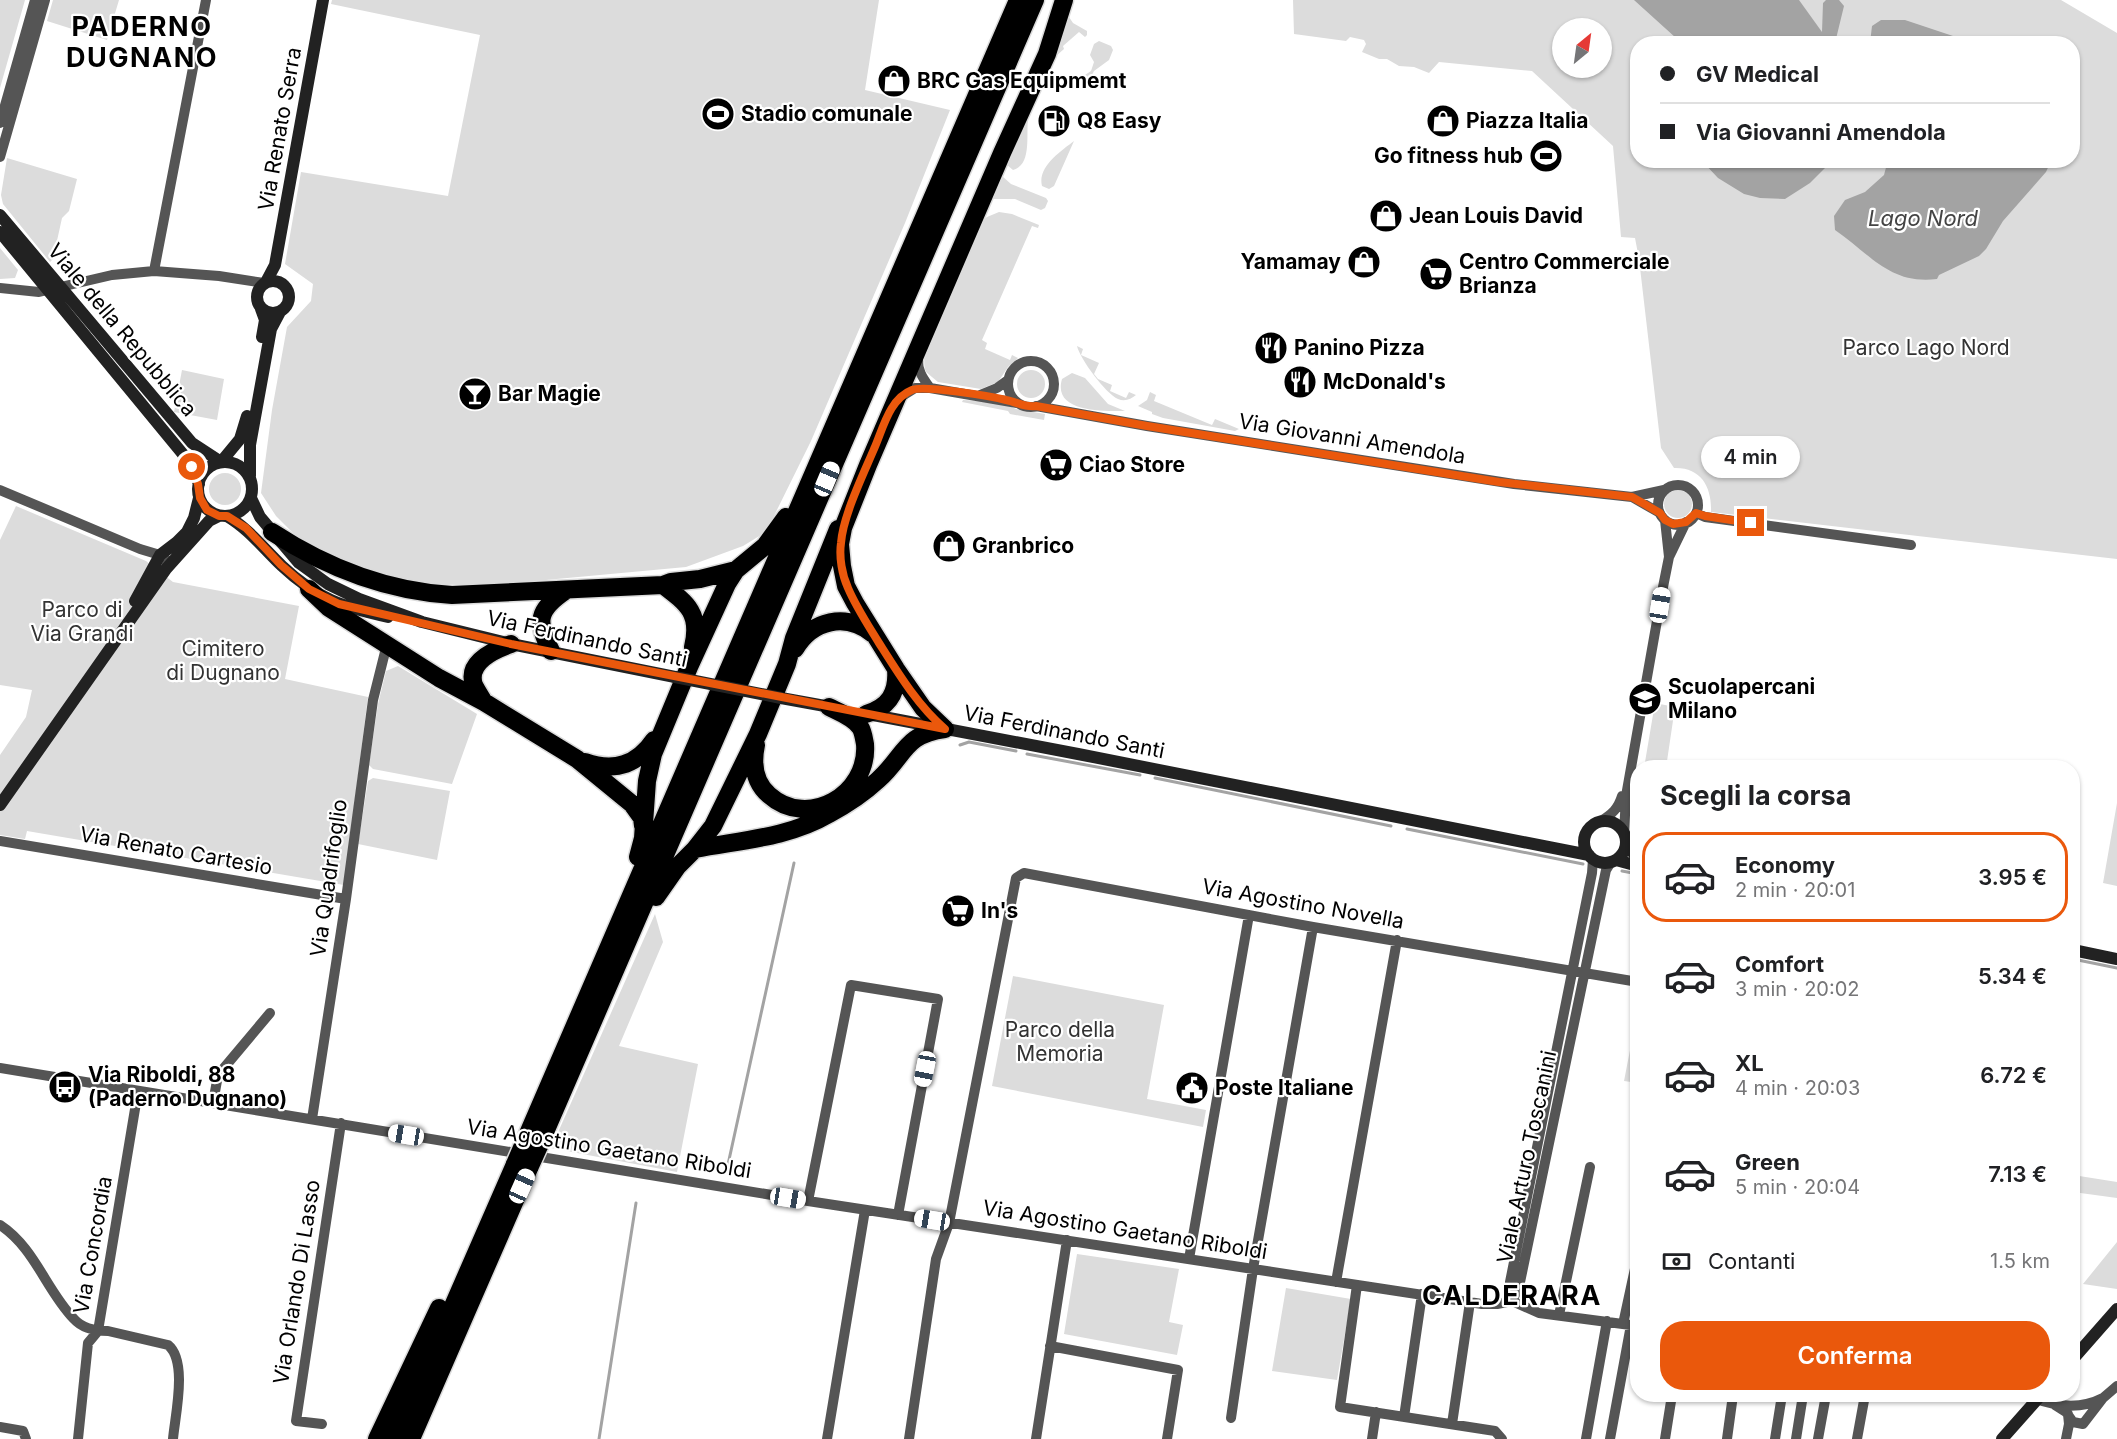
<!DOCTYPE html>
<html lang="it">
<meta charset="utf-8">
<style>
:root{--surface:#fff;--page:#f2f2f2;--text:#202124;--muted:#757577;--line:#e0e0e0;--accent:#ea580c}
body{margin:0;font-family:Inter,sans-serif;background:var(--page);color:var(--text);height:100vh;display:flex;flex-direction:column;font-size:22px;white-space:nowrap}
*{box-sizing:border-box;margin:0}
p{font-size:20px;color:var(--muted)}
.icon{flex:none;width:33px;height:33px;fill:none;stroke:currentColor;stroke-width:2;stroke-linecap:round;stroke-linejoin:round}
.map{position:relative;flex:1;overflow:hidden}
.sheet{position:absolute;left:1630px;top:760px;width:450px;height:642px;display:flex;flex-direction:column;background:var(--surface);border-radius:24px;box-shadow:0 2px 4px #0004}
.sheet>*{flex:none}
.top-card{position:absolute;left:1630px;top:36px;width:450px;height:132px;border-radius:24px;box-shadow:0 2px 4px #0004;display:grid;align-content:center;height:132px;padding:0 30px;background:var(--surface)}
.needle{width:39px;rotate:29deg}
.tools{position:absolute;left:1552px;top:18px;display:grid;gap:12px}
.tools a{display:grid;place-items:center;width:60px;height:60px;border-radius:50%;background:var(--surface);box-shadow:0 2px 4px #0004;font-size:30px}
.end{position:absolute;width:27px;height:27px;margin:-14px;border:8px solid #ea580c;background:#fff;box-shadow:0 0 0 3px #fff}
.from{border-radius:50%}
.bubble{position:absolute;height:42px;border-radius:21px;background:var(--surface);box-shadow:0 2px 4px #0004;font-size:20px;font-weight:600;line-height:42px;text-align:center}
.car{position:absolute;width:18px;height:36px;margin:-18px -9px;border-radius:8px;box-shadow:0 0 4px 2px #0007;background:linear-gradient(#fff 24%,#345 0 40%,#fff 0 76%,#345 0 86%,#fff 0)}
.top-card b{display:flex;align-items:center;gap:21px;height:57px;font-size:22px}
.top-card b+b{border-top:2px solid var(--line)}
.top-card i{width:15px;height:15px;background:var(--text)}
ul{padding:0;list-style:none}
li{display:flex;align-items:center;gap:18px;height:90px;margin:0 12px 9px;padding:0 18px;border:3px solid transparent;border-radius:24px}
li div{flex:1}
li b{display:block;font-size:22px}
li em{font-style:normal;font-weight:600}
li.active{border-color:var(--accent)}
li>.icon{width:54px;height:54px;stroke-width:1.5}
h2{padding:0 30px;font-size:27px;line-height:72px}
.pay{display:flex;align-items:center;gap:15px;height:66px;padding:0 30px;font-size:22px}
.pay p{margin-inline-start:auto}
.button{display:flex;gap:12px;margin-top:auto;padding:12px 30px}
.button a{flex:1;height:69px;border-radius:24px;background:var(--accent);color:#fff;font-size:24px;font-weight:600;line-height:69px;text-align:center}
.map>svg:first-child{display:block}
.green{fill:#dcdcdc;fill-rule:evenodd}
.water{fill:#a3a3a3}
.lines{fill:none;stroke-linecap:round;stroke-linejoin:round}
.stream{stroke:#a3a3a3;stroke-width:3}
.highway-casing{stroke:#dbdbdb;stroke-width:21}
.street{stroke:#555;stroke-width:10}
.secondary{stroke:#222;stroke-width:12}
.highway{stroke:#000;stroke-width:18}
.highway-bridge-casing{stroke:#dbdbdb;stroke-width:21;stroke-linecap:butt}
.secondary-bridge{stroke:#222;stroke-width:12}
.highway-bridge{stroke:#000;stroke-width:18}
.route{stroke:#ea580c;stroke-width:8}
.labels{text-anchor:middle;stroke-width:4.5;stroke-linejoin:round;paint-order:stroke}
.poi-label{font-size:21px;font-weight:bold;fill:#000;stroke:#fff;text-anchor:start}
.street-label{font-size:21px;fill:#000;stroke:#fff}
.park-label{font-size:21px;fill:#333;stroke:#fff}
.water-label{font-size:22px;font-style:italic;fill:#444;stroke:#fff}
.district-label{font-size:27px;font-weight:bold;letter-spacing:1.5px;fill:#000;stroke:#fff}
</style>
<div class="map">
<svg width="2117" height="1439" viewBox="0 0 2117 1439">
<rect width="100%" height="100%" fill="#fff"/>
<path class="green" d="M0 0H25L0 88Z
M53 0H119L107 40 47 21Z
M332 0H879L865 90 950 110 905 223 811 441 772 520 761 535 743 546 686 567 481 586 425 583 383 574 337 558 295 535 276 516 261 493 272 410 287 327 311 301 313 284 285 264 301 172 448 196 480 35 331 4Z
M1293 0H2061L2117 33V559L1711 512C1712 487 1701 467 1674 468L1661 448 1639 259 1635 238 1621 237 1613 146 1532 71 1439 62 1429 73 1414 67 1399 66 1387 59H1379L1362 52 1366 44 1364 40 1350 37 1346 41 1294 34ZM1563 28H1602V68H1563ZM1638 44H2073V160H1638Z
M1067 14 1073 23 1087 31V35L1085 37 1079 32 1063 46 1064 49 1056 56C1049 71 1030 105 1028 120 1026 135 1032 165 1013 170L1006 164Z
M1099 41 1111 46 1113 50 1109 60 1094 71 1085 89 1083 88 1085 75 1091 71 1094 62 1090 55 1094 44Z
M1074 141 1054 186 1049 189 1042 186C1037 167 1061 151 1074 141Z
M7 158 77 179 69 211 62 218 53 259 50 262 3 204 1 195Z
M1002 176 1011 184 1046 198 1048 201 1045 208 1041 210 1015 199H993L992 197Z
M999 212 1012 214 1039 225 1038 228 1032 226 982 340 987 343 985 349 1010 360 1012 355 1018 358 1008 367 998 382 981 389 938 382 926 372C918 354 940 328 943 308L982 221 987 217Z
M0 248 18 270 15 278 0 279Z
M1077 346 1083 349 1081 355 1099 363 1094 374 1098 379 1112 385 1110 391 1126 398 1129 392 1136 395C1131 399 1125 402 1118 399 1106 394 1080 359 1077 346Z
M1017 384a14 14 0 1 1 28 0a14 14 0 1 1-28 0Z
M182 370 224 379 217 420 174 412Z
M1072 373 1085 378 1108 404 1125 411C1104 411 1052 413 1062 379Z
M1150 392 1156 395 1154 401 1212 425 1215 419 1239 429 1235 431 1163 418 1152 414V412L1138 406 1147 400Z
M963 400 1001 402 1016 409 1045 414 1044 420 1010 414 1008 411 962 402Z
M209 489a16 16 0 1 1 32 0a16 16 0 1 1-32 0Z
M1664 504a14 14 0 1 1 28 0a14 14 0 1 1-28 0Z
M16 506 146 561 173 582 299 606 285 679 368 697 344 885 27 831 25 839 0 835V755L26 717 32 690 0 685V540Z
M398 666 477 714 452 784 373 769 369 765 378 704 386 671Z
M1655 703 1675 707 1666 768H1644Z
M373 778 450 791 437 860 358 844 368 781Z
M2117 803V886L2103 883Z
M655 914 663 942 619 1046 698 1064 677 1172 551 1148Z
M1013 976 1164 1005 1147 1099 1206 1110 1203 1127 992 1086Z
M1638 1009V1083L1624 1081Z
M2073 1175 2117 1182V1198L2073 1192Z
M2117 1242V1289L2083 1284Z
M1077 1254 1179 1269 1169 1322 1183 1325 1177 1355 1064 1334Z
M1286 1288 1351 1299 1337 1380 1272 1371Z"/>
<path class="water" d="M1634 0H1799L1822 32 1823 3 1826 0H1839L1844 6 1835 43 1680 44 1676 38Z
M1881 20H1905L1974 43H1870L1872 26Z
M1888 160H2051V161L2046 172 2003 221 1986 249 1979 256 1939 275 1937 279C1890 285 1870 254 1835 230L1834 216 1845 200 1865 192 1884 175Z
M1702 161H1832L1810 183 1785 199 1760 198 1744 194 1718 178Z"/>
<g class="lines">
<path class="stream" d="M960 745 969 742 1016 751
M1027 754 1140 775
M1155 778 1391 826
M1407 829 1583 864
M1622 871 1638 874
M2073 959 2117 968
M727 1169 794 863
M599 1439 636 1203"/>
<g class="highway-casing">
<path id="highway" d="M272 532C327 568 386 591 452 595L663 585 671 582 700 579 736 570
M663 585C688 604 701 614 693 647
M309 589 329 608 439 678 484 702 577 759 632 804 642 818 643 826
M795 649C812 620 846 612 873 634
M551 651C536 622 537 610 565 591
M484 702C481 697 477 691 474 685 466 662 494 650 511 644
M866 714C889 707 898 693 896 669
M945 729 923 708 896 669 855 603 846 586 842 566 840 544 843 528 868 465 1002 153 1047 54 1064 0
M756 745C752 764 754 782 769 795 808 830 869 794 865 744 864 739 863 731 860 727 853 717 839 712 829 707
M585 762C614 772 637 765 654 740
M695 849C741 840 788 838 829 814 846 805 864 793 878 780 905 756 904 734 945 729
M638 857 643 838 647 781 653 754 689 667 727 584 736 570 765 546 786 517
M656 897 677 867 695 849 713 826 758 734 787 664 794 638 838 529
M524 1143 1018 0
M539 1146 1035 0
M377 1439 439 1308
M395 1439 515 1164
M411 1439 530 1166"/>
</g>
<path class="street" d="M0 123 35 0
M0 157 45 0
M154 271 206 0
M0 288 39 292 112 275 154 271 219 276 264 283
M918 356C917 370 922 377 930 388
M1008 384a23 23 0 1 1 46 0a23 23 0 1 1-46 0Z
M980 395 997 388 1008 380
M899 398 915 388H930L1017 403
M1036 406 1147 426 1514 484 1632 497 1664 490
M1658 505a20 20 0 1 1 40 0a20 20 0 1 1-40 0Z
M0 490 140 549 160 555 167 560 166 569
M1632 497 1660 513
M1696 513 1705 517 1911 545
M1665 520 1669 557
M1601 821C1612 814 1618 809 1622 796
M1624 834 1626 796 1663 587 1669 557 1686 522
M0 841 346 899
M0 1068 808 1201 1482 1304H1497L1512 1301 1539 1313 1638 1326
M213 1103 218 1075 270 1013
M312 1119 346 899 373 700 387 644
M808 1201 851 985 938 999 898 1215
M0 1225C35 1248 46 1290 74 1319 82 1328 96 1331 108 1331L168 1345C188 1361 175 1416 173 1439
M1189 1259 1249 915
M1336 1282 1397 940
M1357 1285 1340 1407 1495 1431 1502 1439
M1512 1300 1510 1282 1592 873 1593 859
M1512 1301 1519 1287 1606 870 1611 862
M1559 1315 1590 1167
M1623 1324 1636 1264H1638
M1050 1346 1178 1370 1167 1439
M2026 1395C2051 1406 2078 1411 2103 1398
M2055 1405 2066 1412 2073 1422 2083 1424 2103 1398 2117 1386
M1404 1417 1422 1294
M1231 1418 1253 1269 1313 927
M322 1424 296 1421 341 1123
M1452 1424 1470 1302
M0 1427 23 1431 26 1439
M78 1439 88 1343 98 1331 138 1091
M827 1439 865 1210
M909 1439 936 1259 949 1223 1016 878 1024 873 1313 927 1638 982
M1036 1439 1067 1240
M1372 1439 1376 1412
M1586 1439 1607 1321
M1610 1439 1631 1325
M1665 1439 1672 1395
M1727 1439 1733 1395
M1775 1439 1782 1395
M1796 1439 1803 1395
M1818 1439 1826 1395
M1857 1439 1865 1395
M2066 1439 2069 1424 2068 1414"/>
<path class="secondary" d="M0 215 192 443 221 462
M0 232 182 453 192 467 199 484
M257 297a16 16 0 1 1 32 0a16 16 0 1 1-32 0Z
M266 282 275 265 323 0
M261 309 265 320 262 337
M198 489a27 27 0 1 1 54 0a27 27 0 1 1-54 0Z
M221 462 240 439 247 416
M250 476V445L271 329 280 312
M251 498 260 517 299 563 328 584 359 599 422 622 511 644 675 677
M227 516C249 529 264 549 282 566 317 599 343 607 388 617
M135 601 160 555 177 542 187 532 194 518 199 498
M781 698 836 708
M868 714 1078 754 1589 855
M0 805 166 569 209 521 219 516
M1584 842a21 21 0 1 1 42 0a21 21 0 1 1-42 0Z
M1626 842 1630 850 1638 857
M1616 860 1638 866
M2073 950 2117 959
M2073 1359 2117 1309
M2002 1439 2041 1395"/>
<use href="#highway" class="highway"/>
<g class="highway-bridge-casing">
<path id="highway-bridge" d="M515 1164 524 1143
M530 1166 539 1146"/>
</g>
<path class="secondary-bridge" d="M675 677 781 698"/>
<use href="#highway-bridge" class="highway-bridge"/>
</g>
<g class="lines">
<path class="route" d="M192 467 198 484 200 498 207 510 219 516H227L246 528 281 565 309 589 339 604 511 644 945 729C918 706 898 673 879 643 868 625 856 607 848 588 842 575 839 557 841 543 843 516 863 475 874 449 883 429 889 399 912 390 923 385 990 396 1006 400 1017 402 1025 408 1036 406L1147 426 1499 482 1632 497 1660 513 1665 520 1673 524 1686 522 1696 513 1705 516 1751 523"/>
</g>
<defs>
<g id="shop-disc" transform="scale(1.725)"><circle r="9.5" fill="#000" stroke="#fff"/><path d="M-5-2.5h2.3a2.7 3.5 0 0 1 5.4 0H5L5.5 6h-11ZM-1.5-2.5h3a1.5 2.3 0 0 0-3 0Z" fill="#fff"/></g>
<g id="stadium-disc" transform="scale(1.725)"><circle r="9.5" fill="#000" stroke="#fff"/><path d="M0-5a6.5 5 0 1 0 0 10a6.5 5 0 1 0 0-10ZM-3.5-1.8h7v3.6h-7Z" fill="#fff"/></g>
<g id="fuel-disc" transform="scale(1.725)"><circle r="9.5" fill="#000" stroke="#fff"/><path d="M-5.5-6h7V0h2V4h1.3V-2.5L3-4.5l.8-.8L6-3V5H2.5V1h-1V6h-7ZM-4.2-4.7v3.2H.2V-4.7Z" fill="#fff"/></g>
<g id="supermarket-disc" transform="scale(1.725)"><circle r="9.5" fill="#000" stroke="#fff"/><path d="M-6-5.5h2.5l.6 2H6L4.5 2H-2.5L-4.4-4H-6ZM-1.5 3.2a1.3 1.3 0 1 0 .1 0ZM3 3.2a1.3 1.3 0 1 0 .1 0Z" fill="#fff"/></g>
<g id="restaurant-disc" transform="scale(1.725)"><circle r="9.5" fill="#000" stroke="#fff"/><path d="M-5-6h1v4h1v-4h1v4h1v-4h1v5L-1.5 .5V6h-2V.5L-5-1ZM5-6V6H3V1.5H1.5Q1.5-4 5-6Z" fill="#fff"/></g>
<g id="bar-disc" transform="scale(1.725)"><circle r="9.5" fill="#000" stroke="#fff"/><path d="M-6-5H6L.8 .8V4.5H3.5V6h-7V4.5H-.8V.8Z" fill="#fff"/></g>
<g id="school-disc" transform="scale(1.725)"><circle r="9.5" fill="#000" stroke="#fff"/><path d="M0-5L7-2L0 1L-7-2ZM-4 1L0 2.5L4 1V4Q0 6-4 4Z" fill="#fff"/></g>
<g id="bus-disc" transform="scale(1.725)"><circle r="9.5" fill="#000" stroke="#fff"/><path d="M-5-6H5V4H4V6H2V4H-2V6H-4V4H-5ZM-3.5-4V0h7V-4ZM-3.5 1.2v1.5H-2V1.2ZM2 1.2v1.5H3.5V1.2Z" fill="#fff"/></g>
<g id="civic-disc" transform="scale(1.725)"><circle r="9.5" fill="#000" stroke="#fff"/><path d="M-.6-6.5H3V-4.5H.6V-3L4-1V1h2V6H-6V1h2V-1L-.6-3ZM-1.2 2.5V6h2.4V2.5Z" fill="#fff"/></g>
</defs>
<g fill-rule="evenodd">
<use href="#shop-disc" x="894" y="81"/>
<use href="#stadium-disc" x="718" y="114"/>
<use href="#fuel-disc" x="1054" y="121"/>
<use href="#shop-disc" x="1443" y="121"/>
<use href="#stadium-disc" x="1546" y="156"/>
<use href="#shop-disc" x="1386" y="216"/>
<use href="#shop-disc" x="1364" y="262"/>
<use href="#supermarket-disc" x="1436" y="274"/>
<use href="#restaurant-disc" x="1271" y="348"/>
<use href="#restaurant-disc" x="1300" y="382"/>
<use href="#bar-disc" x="475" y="394"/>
<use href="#supermarket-disc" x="1056" y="465"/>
<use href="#shop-disc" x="949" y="546"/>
<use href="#school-disc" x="1645" y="699"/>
<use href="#supermarket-disc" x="958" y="911"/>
<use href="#bus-disc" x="65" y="1087"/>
<use href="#civic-disc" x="1192" y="1088"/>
</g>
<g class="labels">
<g class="poi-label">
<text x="917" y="88">BRC Gas Equipmemt</text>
<text x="741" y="121">Stadio comunale</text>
<text x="1077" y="128">Q8 Easy</text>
<text x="1466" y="128">Piazza Italia</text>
<text x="1523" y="163" text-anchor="end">Go fitness hub</text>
<text x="1409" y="223">Jean Louis David</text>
<text x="1341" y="269" text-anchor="end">Yamamay</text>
<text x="1459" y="269">Centro Commerciale<tspan x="1459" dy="24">Brianza</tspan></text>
<text x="1294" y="355">Panino Pizza</text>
<text x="1323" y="389">McDonald's</text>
<text x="498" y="401">Bar Magie</text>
<text x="1079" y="472">Ciao Store</text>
<text x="972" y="553">Granbrico</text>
<text x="1668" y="694">Scuolapercani<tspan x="1668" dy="24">Milano</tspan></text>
<text x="981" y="918">In's</text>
<text x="88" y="1082">Via Riboldi, 88<tspan x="88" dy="24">(Paderno Dugnano)</tspan></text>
<text x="1215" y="1095">Poste Italiane</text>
</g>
<g class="street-label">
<text transform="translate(280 129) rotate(-80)" y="7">Via Renato Serra</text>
<text transform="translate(122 330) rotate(50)" y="7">Viale della Repubblica</text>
<text transform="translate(1352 439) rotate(9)" y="7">Via Giovanni Amendola</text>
<text transform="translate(587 639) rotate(12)" y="7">Via Ferdinando Santi</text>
<text transform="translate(1064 732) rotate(11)" y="7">Via Ferdinando Santi</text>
<text transform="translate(176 851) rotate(10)" y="7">Via Renato Cartesio</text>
<text transform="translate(329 878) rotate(-82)" y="7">Via Quadrifoglio</text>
<text transform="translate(1303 904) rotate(10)" y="7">Via Agostino Novella</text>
<text transform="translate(609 1149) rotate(9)" y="7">Via Agostino Gaetano Riboldi</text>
<text transform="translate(1527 1157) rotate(-78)" y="7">Viale Arturo Toscanini</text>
<text transform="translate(1125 1230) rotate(9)" y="7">Via Agostino Gaetano Riboldi</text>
<text transform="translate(93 1245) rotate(-80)" y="7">Via Concordia</text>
<text transform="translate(297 1282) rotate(-81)" y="7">Via Orlando Di Lasso</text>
</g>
<g class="park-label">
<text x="1926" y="355">Parco Lago Nord</text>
<text x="82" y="617">Parco di<tspan x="82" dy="24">Via Grandi</tspan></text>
<text x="223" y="656">Cimitero<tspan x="223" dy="24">di Dugnano</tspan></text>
<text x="1060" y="1037">Parco della<tspan x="1060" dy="24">Memoria</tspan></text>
</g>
<g class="water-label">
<text x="1923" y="226">Lago Nord</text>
</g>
<g class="district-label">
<text x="142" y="36">PADERNO<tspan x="142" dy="31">DUGNANO</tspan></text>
<text x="1512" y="1305">CALDERARA</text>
</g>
</g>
</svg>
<div class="tools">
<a><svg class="needle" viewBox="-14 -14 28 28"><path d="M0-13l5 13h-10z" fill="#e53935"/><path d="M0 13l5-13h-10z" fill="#757577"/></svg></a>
</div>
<i class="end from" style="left:192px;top:467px"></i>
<i class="end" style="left:1751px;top:523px"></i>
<div class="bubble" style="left:1701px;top:436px;width:99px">4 min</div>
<i class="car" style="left:827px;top:479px;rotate:23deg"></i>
<i class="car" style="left:1660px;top:605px;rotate:9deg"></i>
<i class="car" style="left:925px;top:1069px;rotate:191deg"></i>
<i class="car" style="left:406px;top:1135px;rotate:279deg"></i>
<i class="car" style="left:522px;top:1186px;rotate:24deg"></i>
<i class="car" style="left:788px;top:1198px;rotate:99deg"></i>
<i class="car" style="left:932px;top:1220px;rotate:279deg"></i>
<div class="top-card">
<b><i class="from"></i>GV Medical</b>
<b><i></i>Via Giovanni Amendola</b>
</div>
<section class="sheet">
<h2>Scegli la corsa</h2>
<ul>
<li class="active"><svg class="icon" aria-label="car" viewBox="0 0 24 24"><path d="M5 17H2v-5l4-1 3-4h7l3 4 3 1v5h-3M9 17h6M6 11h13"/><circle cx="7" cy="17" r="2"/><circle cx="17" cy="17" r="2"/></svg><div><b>Economy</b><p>2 min · 20:01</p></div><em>3.95 €</em></li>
<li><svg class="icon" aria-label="car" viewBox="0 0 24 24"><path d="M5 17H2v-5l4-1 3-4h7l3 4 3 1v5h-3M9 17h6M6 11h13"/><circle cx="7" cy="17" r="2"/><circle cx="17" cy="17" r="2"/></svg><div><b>Comfort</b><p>3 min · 20:02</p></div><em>5.34 €</em></li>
<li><svg class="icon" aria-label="car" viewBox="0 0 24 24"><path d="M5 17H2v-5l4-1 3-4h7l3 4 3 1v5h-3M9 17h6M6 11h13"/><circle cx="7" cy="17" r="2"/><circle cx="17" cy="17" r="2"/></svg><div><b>XL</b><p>4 min · 20:03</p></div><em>6.72 €</em></li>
<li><svg class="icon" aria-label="car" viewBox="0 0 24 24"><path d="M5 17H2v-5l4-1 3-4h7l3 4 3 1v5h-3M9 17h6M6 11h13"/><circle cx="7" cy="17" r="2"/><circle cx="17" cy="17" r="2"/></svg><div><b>Green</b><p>5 min · 20:04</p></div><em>7.13 €</em></li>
</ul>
<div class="pay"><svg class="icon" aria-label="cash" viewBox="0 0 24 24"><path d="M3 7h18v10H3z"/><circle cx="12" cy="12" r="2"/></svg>Contanti<p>1.5 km</p></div>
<div class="button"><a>Conferma</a></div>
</section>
</div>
